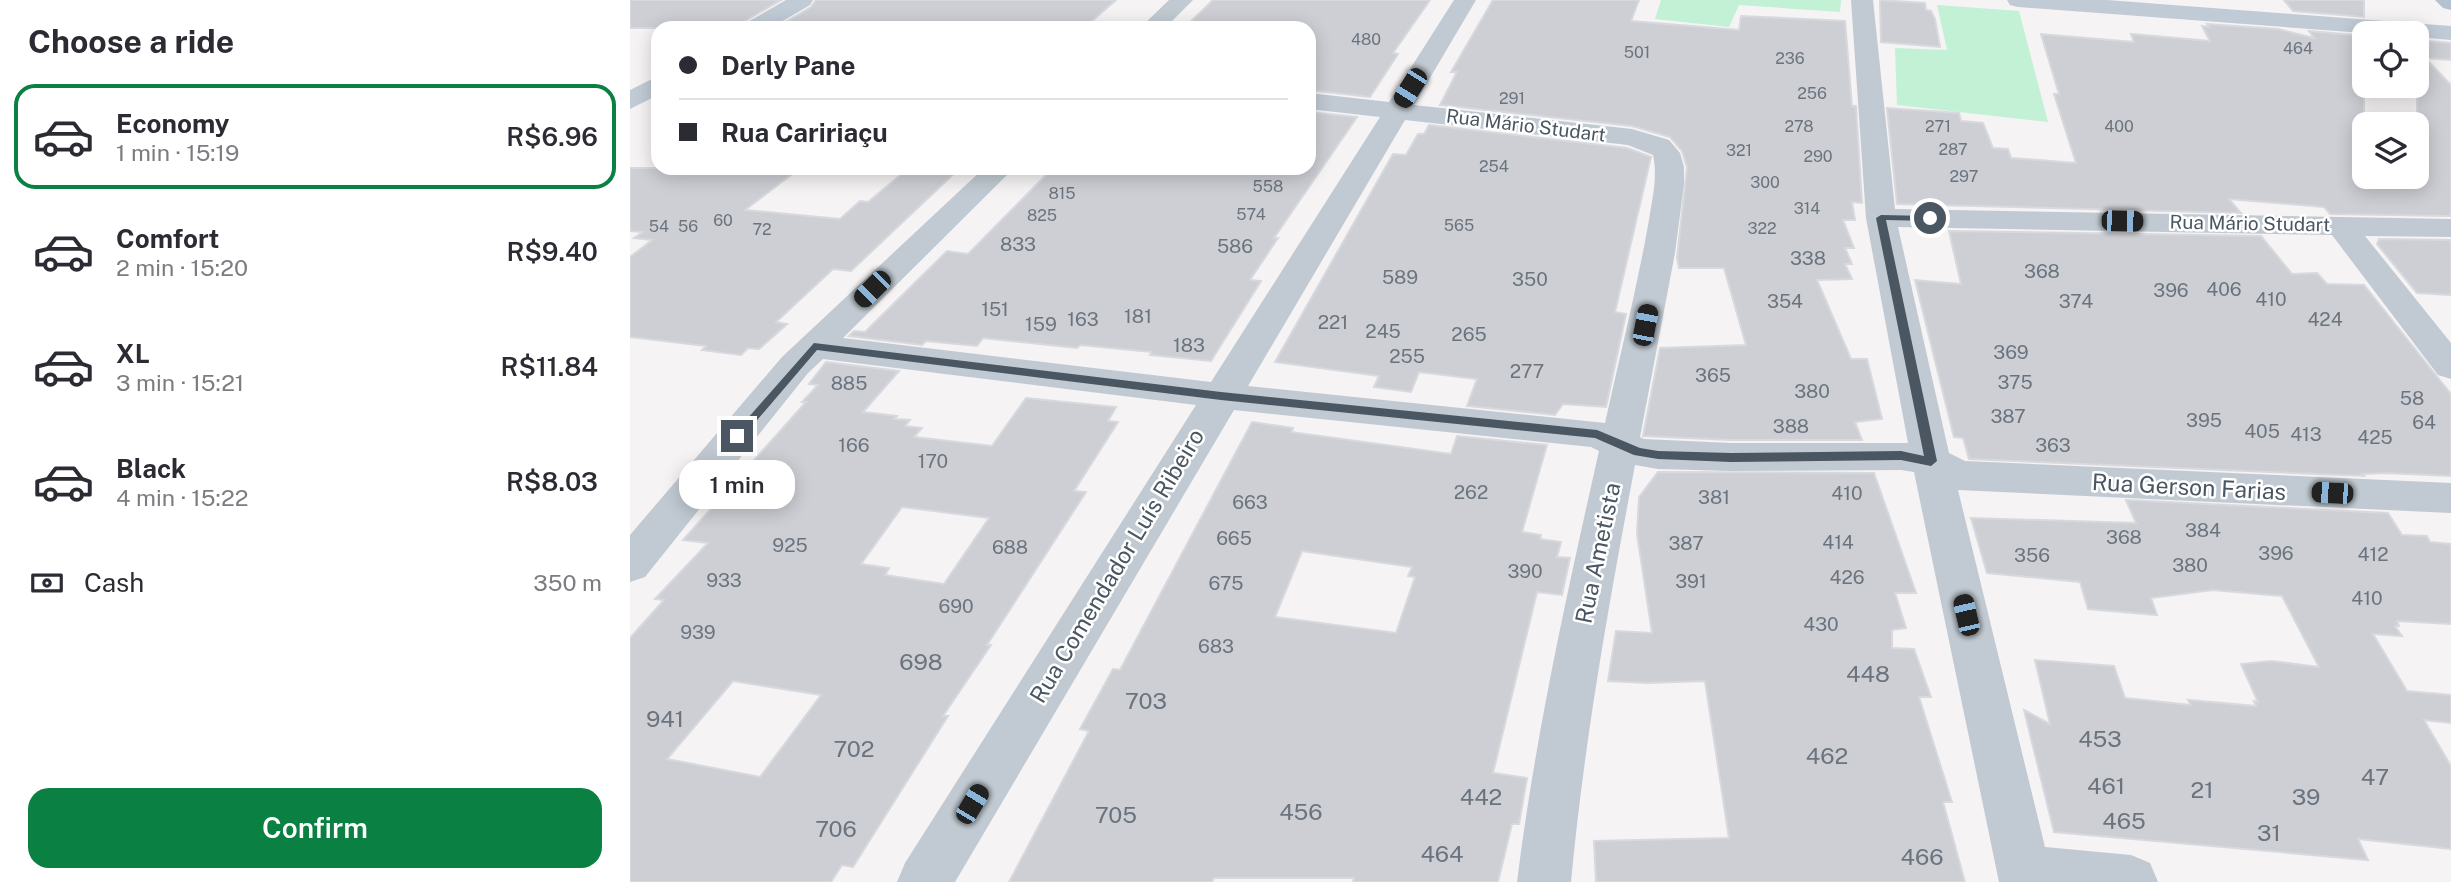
<!DOCTYPE html>
<meta charset="utf-8">
<style>
:root{--surface:#fff;--page:#f2f2f3;--text:#2b2b33;--muted:#7c7c81;--line:#e1e1e2;--accent:#0b8043}
body{margin:0;font-family:"Public Sans",sans-serif;background:var(--page);color:var(--text);height:100vh;display:flex;flex-direction:column;font-size:26px;white-space:nowrap}
*{box-sizing:border-box;margin:0}
p{font-size:23px;color:var(--muted)}
.icon{flex:none;width:38px;height:38px;fill:none;stroke:currentColor;stroke-width:2;stroke-linecap:round;stroke-linejoin:round}
.map{position:relative;flex:1;overflow:hidden}
.side{display:flex;flex-direction:column;background:var(--surface);width:630px}
.side>*{flex:none}
.hud{position:absolute;left:21px;top:21px;width:665px;height:154px;border-radius:21px;box-shadow:0 4px 18px #0003;display:grid;align-content:center;height:154px;padding:0 28px;background:var(--surface)}
.buttons{position:absolute;left:1722px;top:21px;display:grid;gap:14px}
.buttons a{display:grid;place-items:center;width:77px;height:77px;border-radius:14px;background:var(--surface);box-shadow:0 4px 18px #0003;font-size:35px}
.end{position:absolute;width:32px;height:32px;margin:-16px;border:9px solid #4a5661;background:#fff;box-shadow:0 0 0 4px #fff}
.from{border-radius:50%}
.bubble{position:absolute;height:49px;border-radius:21px;background:var(--surface);box-shadow:0 4px 18px #0003;font-size:23px;font-weight:600;line-height:49px;text-align:center}
.car{position:absolute;width:21px;height:42px;margin:-21px -10px;border-radius:9px;box-shadow:0 0 5px 2px #0007;background:linear-gradient(#222 24%,#8ab4d8 0 40%,#222 0 76%,#8ab4d8 0 86%,#222 0)}
.hud b{display:flex;align-items:center;gap:24px;height:66px;font-size:26px}
.hud b+b{border-top:2px solid var(--line)}
.hud i{width:18px;height:18px;background:var(--text)}
ul{padding:0;list-style:none}
li{display:flex;align-items:center;gap:21px;height:105px;margin:0 14px 10px;padding:0 14px;border:4px solid transparent;border-radius:21px}
li div{flex:1}
li b{display:block;font-size:26px}
li em{font-style:normal;font-weight:600}
li.current{border-color:var(--accent)}
li>.icon{width:63px;height:63px;stroke-width:1.5}
h2{padding:0 28px;font-size:32px;line-height:84px}
.pay{display:flex;align-items:center;gap:18px;height:77px;padding:0 28px;font-size:26px}
.pay p{margin-inline-start:auto}
.button{display:flex;gap:14px;margin-top:auto;padding:14px 28px}
.button a{flex:1;height:80px;border-radius:21px;background:var(--accent);color:#fff;font-size:28px;font-weight:600;line-height:80px;text-align:center}
main{display:flex;flex:1;min-height:0}
.map>svg:first-child{display:block}
.green{fill:#c3f1d5}
.building{fill:#cdcfd5;stroke:#d7d9de;stroke-width:2;fill-rule:evenodd}
.lines{fill:none;stroke-linecap:round;stroke-linejoin:round}
.street{fill:#c1cad2;fill-rule:evenodd}
.secondary{fill:#c1cbd6;fill-rule:evenodd}
.primary{fill:#b3c2d1;fill-rule:evenodd}
.route{fill:#4a5661}
.labels{text-anchor:middle;stroke-width:5;stroke-linejoin:round;paint-order:stroke}
.far-number-label{font-size:16px;fill:#6b747e}
.far-street-label{font-size:19px;fill:#4a5661;stroke:#fff}
.number-label{font-size:19px;fill:#6b747e}
.street-label{font-size:23px;fill:#4a5661;stroke:#fff}
.near-number-label{font-size:23px;fill:#6b747e}
</style>
<main>
<section class="side">
<h2>Choose a ride</h2>
<ul>
<li class="current"><svg class="icon" aria-label="car" viewBox="0 0 24 24"><path d="M5 17H2v-5l4-1 3-4h7l3 4 3 1v5h-3M9 17h6M6 11h13"/><circle cx="7" cy="17" r="2"/><circle cx="17" cy="17" r="2"/></svg><div><b>Economy</b><p>1 min · 15:19</p></div><em>R$6.96</em></li>
<li><svg class="icon" aria-label="car" viewBox="0 0 24 24"><path d="M5 17H2v-5l4-1 3-4h7l3 4 3 1v5h-3M9 17h6M6 11h13"/><circle cx="7" cy="17" r="2"/><circle cx="17" cy="17" r="2"/></svg><div><b>Comfort</b><p>2 min · 15:20</p></div><em>R$9.40</em></li>
<li><svg class="icon" aria-label="car" viewBox="0 0 24 24"><path d="M5 17H2v-5l4-1 3-4h7l3 4 3 1v5h-3M9 17h6M6 11h13"/><circle cx="7" cy="17" r="2"/><circle cx="17" cy="17" r="2"/></svg><div><b>XL</b><p>3 min · 15:21</p></div><em>R$11.84</em></li>
<li><svg class="icon" aria-label="car" viewBox="0 0 24 24"><path d="M5 17H2v-5l4-1 3-4h7l3 4 3 1v5h-3M9 17h6M6 11h13"/><circle cx="7" cy="17" r="2"/><circle cx="17" cy="17" r="2"/></svg><div><b>Black</b><p>4 min · 15:22</p></div><em>R$8.03</em></li>
</ul>
<div class="pay"><svg class="icon" aria-label="cash" viewBox="0 0 24 24"><path d="M3 7h18v10H3z"/><circle cx="12" cy="12" r="2"/></svg>Cash<p>350 m</p></div>
<div class="button"><a>Confirm</a></div>
</section>
<div class="map">
<svg width="1821" height="882" viewBox="0 0 1821 882">
<rect width="100%" height="100%" fill="#f5f3f3"/>
<path class="green" d="M1031 0H1211L1210 12 1109 5 1099 27 1025 19Z
M1307 5 1389 11 1418 122 1267 105 1265 48 1317 50Z"/>
<path class="building" d="M0 0H151L115 21 109 28H0Z
M186 0H486L454 28H146L181 7Z
M583 0H800L763 53 768 54 740 97 679 90V28H554Z
M863 0H1009L1001 21 1109 30 1111 16 1215 21 1222 106H1226L1232 203 1222 202 1225 220H1213L1224 248H1215L1222 264H1215L1222 279 1187 280 1221 359H1237L1252 419 1225 422 1232 440H1101L1013 436 1030 348 1116 345 1094 268H1049L1047 258 1057 167 1052 151 1040 137 1002 126 810 105 827 72H821Z
M1250 0 1295 3 1296 10 1301 11 1305 19 1310 47 1251 42Z
M1654 0H1734V17L1663 11Z
M1577 24 1648 29 1684 38 1679 31 1734 36V177H1782L1787 183V40L1821 43V60L1795 58 1821 85V216L1700 214 1694 207 1599 199 1611 213 1267 204 1257 108 1329 113 1331 121 1353 123 1363 148 1378 149 1381 158 1446 163 1424 94H1429L1411 34 1504 42 1501 34 1580 41 1572 26 1579 27Z
M679 112 727 117 644 238H648L620 280 631 281 581 361 520 355 522 352 450 345 447 348 353 338 347 346 296 341 292 345 219 336 224 331 235 332 317 251 338 254 423 168H460L487 172 488 168H679Z
M799 125 997 148 1021 157 985 312 996 314 976 407 933 404 925 415 837 406 847 379 789 372 781 392 744 387 749 376 645 362 763 154 776 155 788 134H794Z
M0 168H170L115 210 210 219 230 201 238 202 279 168H330L221 271 203 269 146 322 157 324 129 349 118 348 111 355 72 350 76 346 0 337V257L22 240 4 238 13 232 0 231Z
M1319 231 1631 236 1662 274 1687 273 1697 284 1734 285 1821 394V476L1755 473 1732 474 1734 476 1339 459 1333 438 1324 437 1285 280 1331 284Z
M1749 239 1821 240V295L1787 293 1747 244Z
M196 362 269 371 233 412 267 416 264 419 280 420 275 426 292 428 284 437 362 446 396 398 486 407 478 421 488 422 444 491 456 492 357 645H361L313 716H318L223 867 212 865 201 882H0V638L34 600 25 599 78 543 53 540 176 402H172L188 385 179 384ZM272 507 359 518 314 584 255 575 259 568 231 564ZM103 681 191 695 130 777 37 759Z
M622 422 663 428 661 432 821 454 827 436 917 445 892 532 911 535 910 539 931 542 927 557 940 558 932 595 907 592 863 773 897 778 889 824H882L868 882H723L724 878H584L582 882H379L459 731 450 729 483 669 490 670ZM672 551 782 567 778 576 785 577 766 633 645 617Z
M1028 472 1244 473 1286 593H1265L1276 628 1262 630V648L1284 649 1301 697H1289L1322 802H1313L1335 882H966L964 841 1099 838 1075 681 1018 683 978 681 986 631 1022 633 1007 534 1009 497Z
M1496 500 1758 513 1772 535 1797 536 1800 542 1821 544V624L1767 621 1769 626H1765L1772 636 1743 634 1777 691 1821 695V723L1794 720 1821 766V849L1728 839 1738 860 1424 832 1394 710 1420 724 1405 660 1484 666 1495 698 1561 705 1558 700 1626 706 1624 701 1628 702 1611 664 1641 661 1689 667 1652 596 1583 590 1521 598 1527 615 1458 609 1450 582 1357 573 1341 518 1506 523Z"/>
<g class="lines">
<path class="street" d="M539 0H563L535 28H510Z
M824 0H846L784 105 1002 129 1039 140 1050 153 1054 167V184L1045 253 1010 437 1014 439 1101 443H1278L1236 218 1221 0H1243L1265 209 1821 219V237L1735 236 1821 343V379L1808 375 1702 235 1268 227 1319 453 1335 461 1821 483V513L1328 490 1415 847 1501 855 1520 863 1528 882H1369L1284 472 1271 470 1101 471 1028 469 1005 465C979 603 954 742 941 882H887C905 737 937 593 969 451L961 447 604 410 325 882H267L275 863 566 405 193 359 178 373 15 577 0 582V535L152 357 354 168H384L213 338 581 382 750 117 679 109V93L759 102ZM775 120 998 145 1023 155C1028 177 1022 199 1019 220 1007 288 990 355 975 423L618 386Z"/>
<path class="secondary" d="M156 0H183L180 5 141 28H112L116 23Z
M1377 0H1477L1821 26V40L1787 37V33H1734L1388 7 1380 5Z
M28 76V95L0 109V90Z"/>
<path class="primary" d="M1805 0H1821V10L1813 8Z"/>
</g>
<path class="route" d="M1251 215 1300 216 1305 218 1300 221 1256 220 1307 461 1301 466 1271 460 1101 462 1028 459 1004 455 965 438 591 400 187 350 111 439H103L102 436 184 343 591 392 967 430 1010 448 1028 451 1101 453 1271 451 1294 456 1246 218Z"/>
<g class="labels">
<g class="far-number-label">
<text x="736" y="45">480</text>
<text x="1668" y="54">464</text>
<text x="1007" y="58">501</text>
<text x="1160" y="64">236</text>
<text x="1182" y="99">256</text>
<text x="882" y="104">291</text>
<text x="1169" y="132">278</text>
<text x="1308" y="132">271</text>
<text x="1489" y="132">400</text>
<text x="1323" y="155">287</text>
<text x="1109" y="156">321</text>
<text x="1188" y="162">290</text>
<text x="864" y="172">254</text>
<text x="1334" y="182">297</text>
<text x="1135" y="188">300</text>
<text x="638" y="192">558</text>
<text x="432" y="199">815</text>
<text x="1177" y="214">314</text>
<text x="621" y="220">574</text>
<text x="412" y="221">825</text>
<text x="93" y="226">60</text>
<text x="829" y="231">565</text>
<text x="29" y="232">54</text>
<text x="58" y="232">56</text>
<text x="1132" y="234">322</text>
<text x="132" y="235">72</text>
</g>
<g class="far-street-label">
<text transform="translate(896 125) rotate(7)" y="7">Rua Mário Studart</text>
<text transform="translate(1620 223) rotate(1)" y="7">Rua Mário Studart</text>
</g>
<g class="number-label">
<text x="388" y="251">833</text>
<text x="605" y="253">586</text>
<text x="1178" y="265">338</text>
<text x="1412" y="278">368</text>
<text x="770" y="284">589</text>
<text x="900" y="286">350</text>
<text x="1594" y="296">406</text>
<text x="1541" y="297">396</text>
<text x="1641" y="306">410</text>
<text x="1155" y="308">354</text>
<text x="1446" y="308">374</text>
<text x="365" y="316">151</text>
<text x="508" y="323">181</text>
<text x="453" y="326">163</text>
<text x="1695" y="326">424</text>
<text x="703" y="329">221</text>
<text x="411" y="331">159</text>
<text x="753" y="338">245</text>
<text x="839" y="341">265</text>
<text x="559" y="352">183</text>
<text x="1381" y="359">369</text>
<text x="777" y="363">255</text>
<text x="897" y="378">277</text>
<text x="1083" y="382">365</text>
<text x="1385" y="389">375</text>
<text x="219" y="390">885</text>
<text x="1182" y="398">380</text>
<text x="1782" y="405">58</text>
<text x="1378" y="423">387</text>
<text x="1574" y="427">395</text>
<text x="1794" y="429">64</text>
<text x="1161" y="433">388</text>
<text x="1632" y="438">405</text>
<text x="1676" y="441">413</text>
<text x="1745" y="444">425</text>
<text x="224" y="452">166</text>
<text x="1423" y="452">363</text>
<text x="303" y="468">170</text>
<text x="841" y="499">262</text>
<text x="1217" y="500">410</text>
<text x="1084" y="504">381</text>
<text x="620" y="509">663</text>
<text x="1573" y="537">384</text>
<text x="1494" y="544">368</text>
<text x="604" y="545">665</text>
<text x="1208" y="549">414</text>
<text x="1056" y="550">387</text>
<text x="160" y="552">925</text>
<text x="380" y="554">688</text>
<text x="1646" y="560">396</text>
<text x="1743" y="561">412</text>
<text x="1402" y="562">356</text>
<text x="1560" y="572">380</text>
<text x="895" y="578">390</text>
<text x="1217" y="584">426</text>
<text x="94" y="587">933</text>
<text x="1061" y="588">391</text>
<text x="596" y="590">675</text>
<text x="1737" y="605">410</text>
<text x="326" y="613">690</text>
<text x="1191" y="631">430</text>
<text x="68" y="639">939</text>
<text x="586" y="653">683</text>
</g>
<g class="street-label">
<text transform="translate(1559 487) rotate(3)" y="8">Rua Gerson Farias</text>
<text transform="translate(968 553) rotate(-78)" y="8">Rua Ametista</text>
<text transform="translate(487 566) rotate(-59)" y="8">Rua Comendador Luís Ribeiro</text>
</g>
<g class="near-number-label">
<text x="291" y="670">698</text>
<text x="1238" y="682">448</text>
<text x="516" y="709">703</text>
<text x="35" y="727">941</text>
<text x="1470" y="747">453</text>
<text x="224" y="757">702</text>
<text x="1197" y="764">462</text>
<text x="1745" y="785">47</text>
<text x="1476" y="794">461</text>
<text x="1572" y="798">21</text>
<text x="851" y="805">442</text>
<text x="1676" y="805">39</text>
<text x="671" y="820">456</text>
<text x="486" y="823">705</text>
<text x="1494" y="829">465</text>
<text x="206" y="837">706</text>
<text x="1639" y="841">31</text>
<text x="812" y="862">464</text>
<text x="1292" y="865">466</text>
</g>
</g>
</svg>
<div class="buttons">
<a><svg class="icon" aria-label="locate" viewBox="0 0 24 24"><circle cx="12" cy="12" r="6"/><path d="M12 2v4M12 18v4M2 12h4M18 12h4"/></svg></a>
<a><svg class="icon" aria-label="layers" viewBox="0 0 24 24"><path d="M12 4l9 5-9 5-9-5zM3 14l9 5 9-5"/></svg></a>
</div>
<i class="end from" style="left:1300px;top:218px"></i>
<i class="end" style="left:107px;top:436px"></i>
<div class="bubble" style="left:49px;top:460px;width:116px">1 min</div>
<i class="car" style="left:780px;top:88px;rotate:212deg"></i>
<i class="car" style="left:1492px;top:221px;rotate:91deg"></i>
<i class="car" style="left:242px;top:289px;rotate:225deg"></i>
<i class="car" style="left:1015px;top:325px;rotate:11deg"></i>
<i class="car" style="left:1702px;top:493px;rotate:273deg"></i>
<i class="car" style="left:1336px;top:615px;rotate:347deg"></i>
<i class="car" style="left:342px;top:804px;rotate:31deg"></i>
<div class="hud">
<b><i class="from"></i>Derly Pane</b>
<b><i></i>Rua Caririaçu</b>
</div>
</div>
</main>
